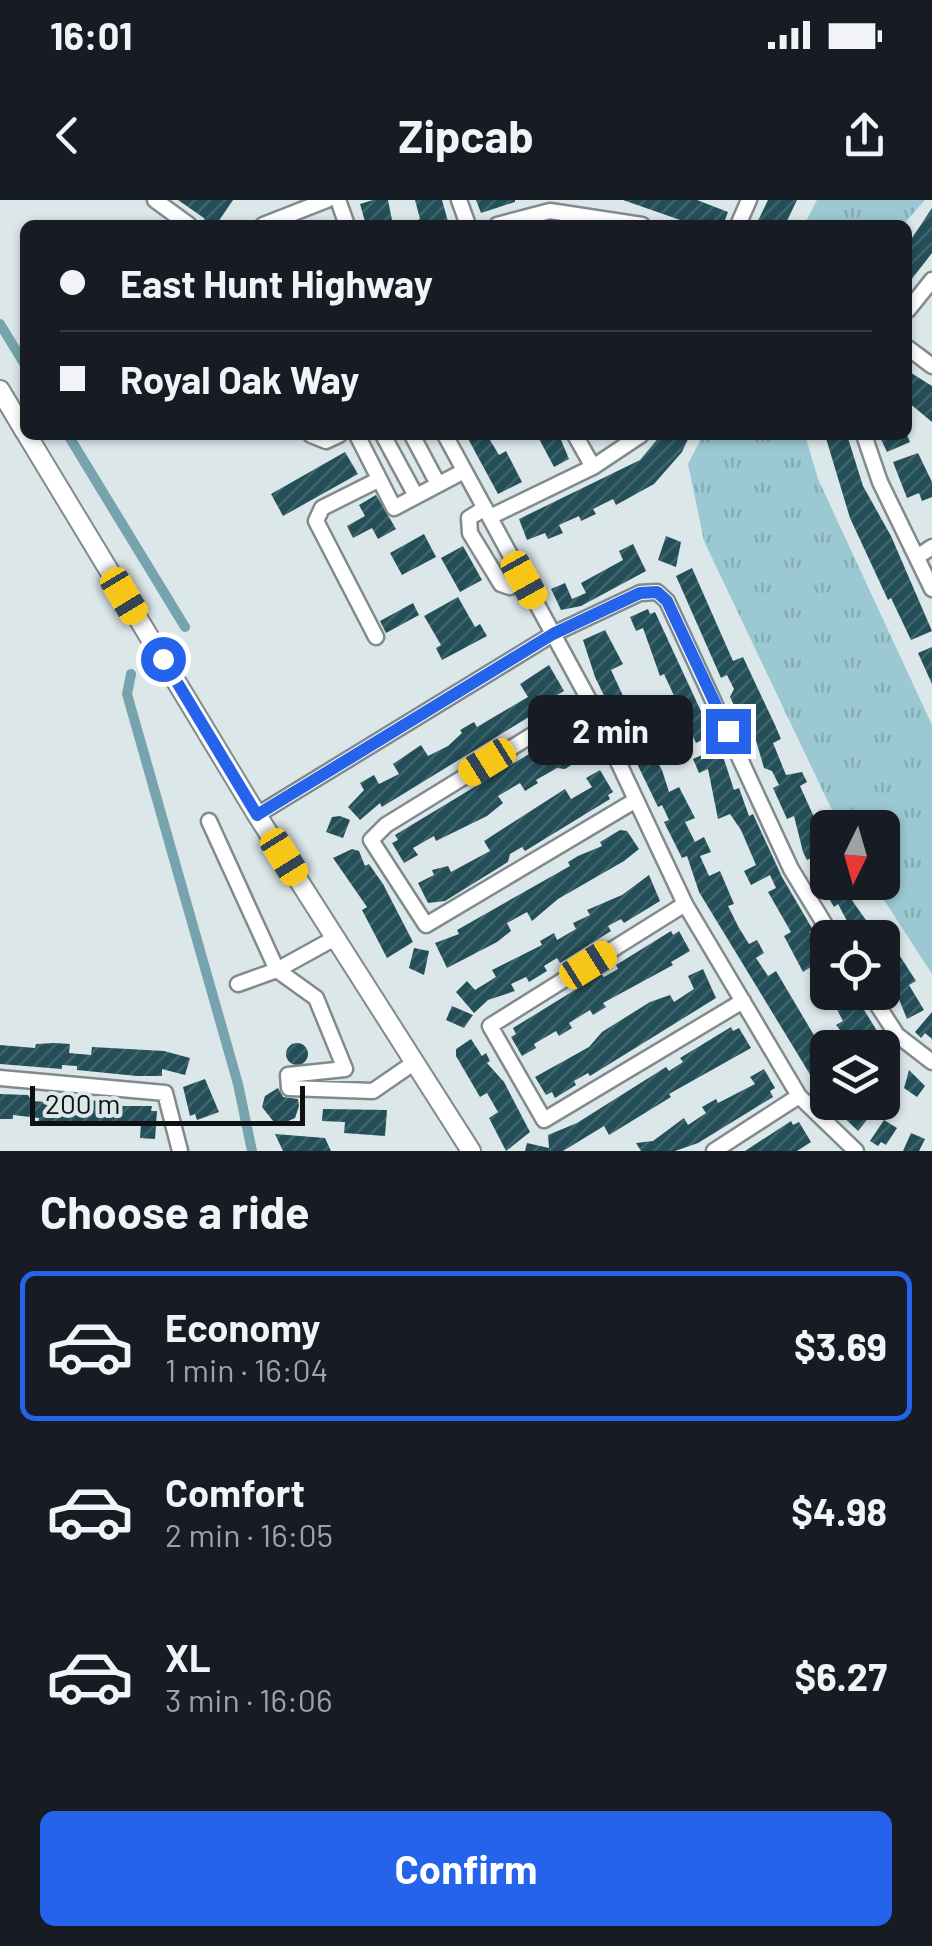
<!DOCTYPE html>
<meta charset="utf-8">
<style>
:root{--surface:#171b24;--page:#20242c;--text:#f1f3f6;--muted:#9ea1a6;--line:#363941;--accent:#2563eb}
body{margin:0;font-family:Barlow,sans-serif;background:var(--page);color:var(--text);height:100vh;display:flex;flex-direction:column;font-size:38px;white-space:nowrap}
*{box-sizing:border-box;margin:0}
p{font-size:32px;color:var(--muted)}
.icon{flex:none;width:55px;height:55px;fill:none;stroke:currentColor;stroke-width:2;stroke-linecap:round;stroke-linejoin:round}
.map{position:relative;height:951px;overflow:hidden}
.details{display:flex;flex-direction:column;background:var(--surface);flex:1}
.details>*{flex:none}
.hud{position:absolute;left:20px;top:20px;width:892px;height:220px;border-radius:15px;box-shadow:0 2px 8px #0004;display:grid;align-content:center;height:220px;padding:0 40px;background:var(--surface)}
.needle{width:65px;rotate:185deg}
.tools{position:absolute;left:810px;top:610px;display:grid;gap:20px}
.tools a{display:grid;place-items:center;width:90px;height:90px;border-radius:15px;background:var(--surface);box-shadow:0 2px 8px #0004;font-size:50px}
.scale{position:absolute;left:30px;bottom:25px;width:275px;box-sizing:border-box;padding-left:10px;border:5px solid #0e1112;border-top:0;font-size:28px;line-height:35px;white-space:nowrap;color:#0e1112;-webkit-text-stroke:8px #dce7ea;paint-order:stroke}
.end{position:absolute;width:45px;height:45px;margin:-22px;border:12px solid #2563eb;background:#fff;box-shadow:0 0 0 5px #fff}
.from{border-radius:50%}
.bubble{position:absolute;height:70px;border-radius:15px;background:var(--surface);box-shadow:0 2px 8px #0004;font-size:32px;font-weight:700;line-height:70px;text-align:center}
.car{position:absolute;width:30px;height:60px;margin:-30px -15px;border-radius:12px;box-shadow:0 0 8px 2px #0007;background:linear-gradient(#f5c518 24%,#345 0 40%,#f5c518 0 76%,#345 0 86%,#f5c518 0)}
.hud b{display:flex;align-items:center;gap:35px;height:95px;font-size:38px}
.hud b+b{border-top:2px solid var(--line)}
.hud i{width:25px;height:25px;background:var(--text)}
ul{padding:0;list-style:none}
li{display:flex;align-items:center;gap:30px;height:150px;margin:0 20px 15px;padding:0 20px;border:5px solid transparent;border-radius:15px}
li div{flex:1}
li b{display:block;font-size:38px}
li em{font-style:normal;font-weight:700}
li.current{border-color:var(--accent)}
li>.icon{width:90px;height:90px;stroke-width:1.5}
h2{padding:0 40px;font-size:45px;line-height:120px}
.action{display:flex;gap:20px;margin-top:auto;padding:20px 40px}
.action a{flex:1;height:115px;border-radius:15px;background:var(--accent);color:#fff;font-size:40px;font-weight:700;line-height:115px;text-align:center}
.status{display:flex;justify-content:space-between;align-items:center;height:70px;padding:0 50px;background:var(--surface);direction:ltr}
.status svg{height:28px;fill:currentColor}
header{display:flex;justify-content:space-between;align-items:center;height:130px;padding:0 40px;background:var(--surface);font-size:45px;font-weight:700}
.map>svg:first-child{display:block}
.grass{fill:url(#grass-tufts)}
.lines{fill:none;stroke-linecap:round;stroke-linejoin:round}
.canal{stroke:#77a3ae;stroke-width:10}
.building{fill:url(#building-hatch)}
.minor-casing{stroke:#818b8e;stroke-width:19}
.major-casing{stroke:#818b8e;stroke-width:22}
.minor{stroke:#fff;stroke-width:14}
.major{stroke:#fff;stroke-width:18}
.route{stroke:#2563eb;stroke-width:12}
</style>
<div class="status"><b>16:01</b><svg viewBox="0 0 49 12"><path d="M0 12V9h3v3zM5 12V6h3v6zM10 12V3h3v9zM15 12V0h3v12zM26 1h20v11H26zM47 4h2v5h-2z"/></svg></div>
<header><svg class="icon" aria-label="back" viewBox="0 0 24 24"><path d="M15 5l-7 7 7 7"/></svg>Zipcab<svg class="icon" aria-label="share" viewBox="0 0 24 24"><path d="M12 15V3M7 8l5-5 5 5M5 13v7h14v-7"/></svg></header>
<div class="map">
<svg width="932" height="951" viewBox="0 0 932 951">
<defs>
<pattern id="grass-tufts" width="24" height="20" patternUnits="userSpaceOnUse" patternTransform="scale(2.5)"><rect width="24" height="20" fill="#9cc8d3"/><path d="M3 7l-1-3M5 7V3M7 7l1-3M15 17l-1-3M17 17v-4M19 17l1-3" fill="none" stroke="#85abb4"/></pattern>
<pattern id="building-hatch" width="6" height="6" patternUnits="userSpaceOnUse" patternTransform="scale(2.5)"><rect width="6" height="6" fill="#244f59"/><path d="M-1 1l2-2M0 6l6-6M5 7l2-2" fill="none" stroke="#41646c"/></pattern>
</defs>
<rect width="100%" height="100%" fill="#dce7ea"/>
<path class="grass" d="M817 0H925L903 25H804Z
M703 235H805L818 279 932 525V774L873 683 882 682V628L840 627 704 341 688 264Z"/>
<g class="lines">
<path class="canal" d="M0 124 25 165
M68 235 185 427
M131 474 127 494 238 884 252 951"/>
</g>
<path class="building" d="M178 0H233L216 25H205L204 18Z
M373 0H388L393 25H366L360 4Z
M415 0H442L449 25H406L420 19Z
M476 0H515V2L481 13Z
M623 0H697L728 12 723 25H685L686 22Z
M768 0H797L785 25 757 23Z
M932 8V53L908 84V44Z
M908 171 932 186V222L908 202Z
M466 235H487L499 255 506 251 522 282 498 294Z
M537 235H559L569 259 554 267Z
M661 235H690L682 252 654 284 616 305 613 299 593 309 596 314 581 321 579 316 559 325 563 333 548 339 545 333 527 340 519 319 640 260Z
M825 235H847L863 286 891 336 932 431 911 440 891 398 888 400 850 318Z
M879 235H907L910 242 887 252Z
M345 252 358 274 283 316 271 294Z
M918 253 932 282V297L922 301 919 293 907 298 893 262Z
M376 295 396 329 378 339 372 328 353 338 347 326 365 316 359 305Z
M424 334 436 357 402 375 390 353Z
M666 336 681 342 676 367 658 360Z
M633 344 646 371 581 406 561 410 551 389 565 383 572 399 586 393 581 383 623 360 619 351Z
M463 346 482 380 460 392 441 358Z
M692 368 733 461 743 457 775 525 781 539 773 543 786 575 802 572 807 582 800 586 814 617 822 614 829 628 813 635 828 663V682H839L873 730 880 725 916 781 909 785 924 810 907 819 894 787 888 790 882 781V738H856L838 704 834 707 815 675 819 673 811 658 807 660 803 652 794 616 787 619 773 588 779 585 772 571 764 568 752 527 743 524 730 497 734 489 727 475 721 478 676 376Z
M458 397 475 427 480 424 487 436 442 460 436 448 441 445 424 416Z
M413 403 419 415 386 433 380 421Z
M648 409 650 414 655 412 712 535 696 543 664 474 660 476 643 428 636 431 630 417Z
M605 430 623 464 611 470 636 524 645 520 652 534 643 538 662 570 669 592 679 587 695 618 685 622 695 642 704 637 711 652 700 656 709 676 720 671 734 704 728 706 739 728 749 744 757 740 764 753 756 758 768 776 776 771 828 859V904L699 692 687 656 682 658 664 622 669 620 662 605 658 607 595 477 583 440Z
M932 447V484L918 453Z
M549 465 564 491 548 500 550 504 390 602 382 607 380 603 360 620 348 607 364 590 360 583 374 575 379 584 399 574 393 564 421 545 428 556 448 546 462 533 460 530 474 522 477 527 528 497 520 484Z
M577 525 593 551 565 569 557 568 536 580 538 583 525 591 520 583 498 596 503 603 487 616 436 641 434 636 413 648 418 655 404 663 392 643 398 640 395 635Z
M720 547 734 590 739 588 749 616 753 614 782 677 813 730 809 732 828 754V792L814 765 803 772 784 736 791 732 768 692 776 688 770 675 751 685 744 671 756 665 741 630 730 614 718 619 708 569 699 573 693 559Z
M600 570 613 592 608 595 610 599 525 651 522 647 510 654 508 662 445 701 428 703 418 683 434 675 432 670 448 666 451 672 490 651 484 641 565 589 571 599 592 587 586 578Z
M340 616 350 620 343 638 326 632 332 617Z
M620 630 627 631 639 649 624 661 558 699 532 721 527 712 507 723 511 731 497 742 447 768 435 743 459 734 457 730 570 666 568 662 578 656 602 646 600 642Z
M352 649 359 651 365 666 369 664 383 684 413 742 387 758 362 710 367 707 333 658Z
M649 675 660 701 624 723 621 719 608 726 611 731 560 763 557 758 544 766 547 771 529 782 526 777 511 784 515 791 488 800 474 813 456 792 467 781 475 790 496 777 492 770 542 745 540 741 554 733 557 740 576 729 573 723 590 715 587 710 622 695Z
M671 731 673 735 679 731 690 751 671 762 673 765 603 803 606 807 593 815 590 810 569 823 572 828 559 836 556 831 534 844 536 848 522 856 511 837 516 834 513 828 601 774 604 777 618 769 616 765Z
M414 748 429 751 424 775 409 768Z
M703 769 716 798 590 876 588 873 574 881 576 885 555 898 552 892 546 895 535 877 589 847 602 832 650 802 670 795 674 802 694 789 688 776Z
M828 792H853L882 839 869 848H854L836 825 843 821Z
M452 806 473 815 464 828 446 820Z
M932 812V839L925 833 921 838 915 832Z
M731 827 733 831 739 828 751 848 669 894 671 897 609 935 604 926 563 951H525L527 943 549 948 548 935 577 923 666 867 669 871 683 862 680 858Z
M471 839 482 856 486 853 490 861 487 863 504 882 530 932 506 951 489 918 498 912 487 893 480 897 456 856V849Z
M286 854a11 11 0 1 1 22 0a11 11 0 1 1-22 0Z
M55 843 70 844 69 853 91 855 92 847 164 851 190 858 185 875 162 869V876H137L77 870V866L62 865V869L0 864V845L35 848 36 844Z
M882 851 900 858 882 879Z
M764 869 775 888 770 891 773 897 698 943 675 951H641L636 943 653 941 684 918 688 925 706 913 702 907 716 899 718 903 755 884 750 877Z
M909 870 925 886 917 897 904 888Z
M205 879 219 912 197 920 195 914 190 916 183 887Z
M278 888 283 897 298 899 299 906 295 918 277 926 262 907 265 896Z
M0 894 28 895 32 901 47 902V896L110 902V906H152L151 911H157L155 939 140 938 141 923 54 926 38 924 39 918 13 915V919H0Z
M828 902H853L870 916 858 931Z
M323 909 387 910 385 936 344 933 345 922 322 921Z
M884 920 897 928 886 945 881 942 878 946 870 941Z
M791 921 793 925 799 922 811 942 797 951H745Z
M911 933 925 939 919 951H903Z
M275 934 325 938 331 951H283Z"/>
<g class="lines">
<g class="minor-casing">
<path id="minor" d="M155 0 189 25
M338 0 347 25
M459 0 468 25
M263 25 327 0
M497 25 550 11 642 25
M738 25 749 0
M908 110 932 80
M908 148 932 166
M311 235 326 241 339 235
M357 235 394 308 464 271
M383 235 416 296
M412 235 438 284
M445 235 589 500 685 704 799 896 856 951
M575 235 593 267
M864 235 880 282 932 389
M485 308 469 318 470 333 501 384 510 387 524 381
M490 317 593 267 641 235
M917 357 932 347
M376 437 316 321 322 308 378 280
M589 500 386 625 371 640 426 725 636 600
M257 615 553 434 640 393 657 392 667 401 791 669 833 738
M209 621 277 770 316 798 345 869 288 875 289 888 373 891 415 862
M685 704 490 826 544 920 743 801
M238 784 277 770 335 738
M869 792 897 835 932 862
M0 878 165 893 180 951
M714 951 799 896"/>
</g>
<g class="major-casing">
<path id="major" d="M0 190 25 232
M27 235 257 615 471 951"/>
</g>
<use href="#minor" class="minor"/>
<use href="#major" class="major"/>
</g>
<g class="lines">
<path class="route" d="M163 459 257 615 553 434 640 393 657 392 667 401 728 531"/>
</g>
</svg>
<div class="tools">
<a><svg class="needle" viewBox="-14 -14 28 28"><path d="M0-13l5 13h-10z" fill="#e53935"/><path d="M0 13l5-13h-10z" fill="#9ea1a6"/></svg></a>
<a><svg class="icon" aria-label="locate" viewBox="0 0 24 24"><circle cx="12" cy="12" r="6"/><path d="M12 2v4M12 18v4M2 12h4M18 12h4"/></svg></a>
<a><svg class="icon" aria-label="layers" viewBox="0 0 24 24"><path d="M12 4l9 5-9 5-9-5zM3 14l9 5 9-5"/></svg></a>
</div>
<div class="scale">200 m</div>
<i class="end from" style="left:163px;top:459px"></i>
<i class="end" style="left:728px;top:531px"></i>
<div class="bubble" style="left:528px;top:495px;width:165px">2 min</div>
<i class="car" style="left:524px;top:380px;rotate:151deg"></i>
<i class="car" style="left:124px;top:396px;rotate:149deg"></i>
<i class="car" style="left:487px;top:562px;rotate:238deg"></i>
<i class="car" style="left:284px;top:657px;rotate:148deg"></i>
<i class="car" style="left:588px;top:765px;rotate:58deg"></i>
<div class="hud">
<b><i class="from"></i>East Hunt Highway</b>
<b><i></i>Royal Oak Way</b>
</div>
</div>
<section class="details">
<h2>Choose a ride</h2>
<ul>
<li class="current"><svg class="icon" aria-label="car" viewBox="0 0 24 24"><path d="M5 17H2v-5l4-1 3-4h7l3 4 3 1v5h-3M9 17h6M6 11h13"/><circle cx="7" cy="17" r="2"/><circle cx="17" cy="17" r="2"/></svg><div><b>Economy</b><p>1 min · 16:04</p></div><em>$3.69</em></li>
<li><svg class="icon" aria-label="car" viewBox="0 0 24 24"><path d="M5 17H2v-5l4-1 3-4h7l3 4 3 1v5h-3M9 17h6M6 11h13"/><circle cx="7" cy="17" r="2"/><circle cx="17" cy="17" r="2"/></svg><div><b>Comfort</b><p>2 min · 16:05</p></div><em>$4.98</em></li>
<li><svg class="icon" aria-label="car" viewBox="0 0 24 24"><path d="M5 17H2v-5l4-1 3-4h7l3 4 3 1v5h-3M9 17h6M6 11h13"/><circle cx="7" cy="17" r="2"/><circle cx="17" cy="17" r="2"/></svg><div><b>XL</b><p>3 min · 16:06</p></div><em>$6.27</em></li>
</ul>
<div class="action"><a>Confirm</a></div>
</section>
